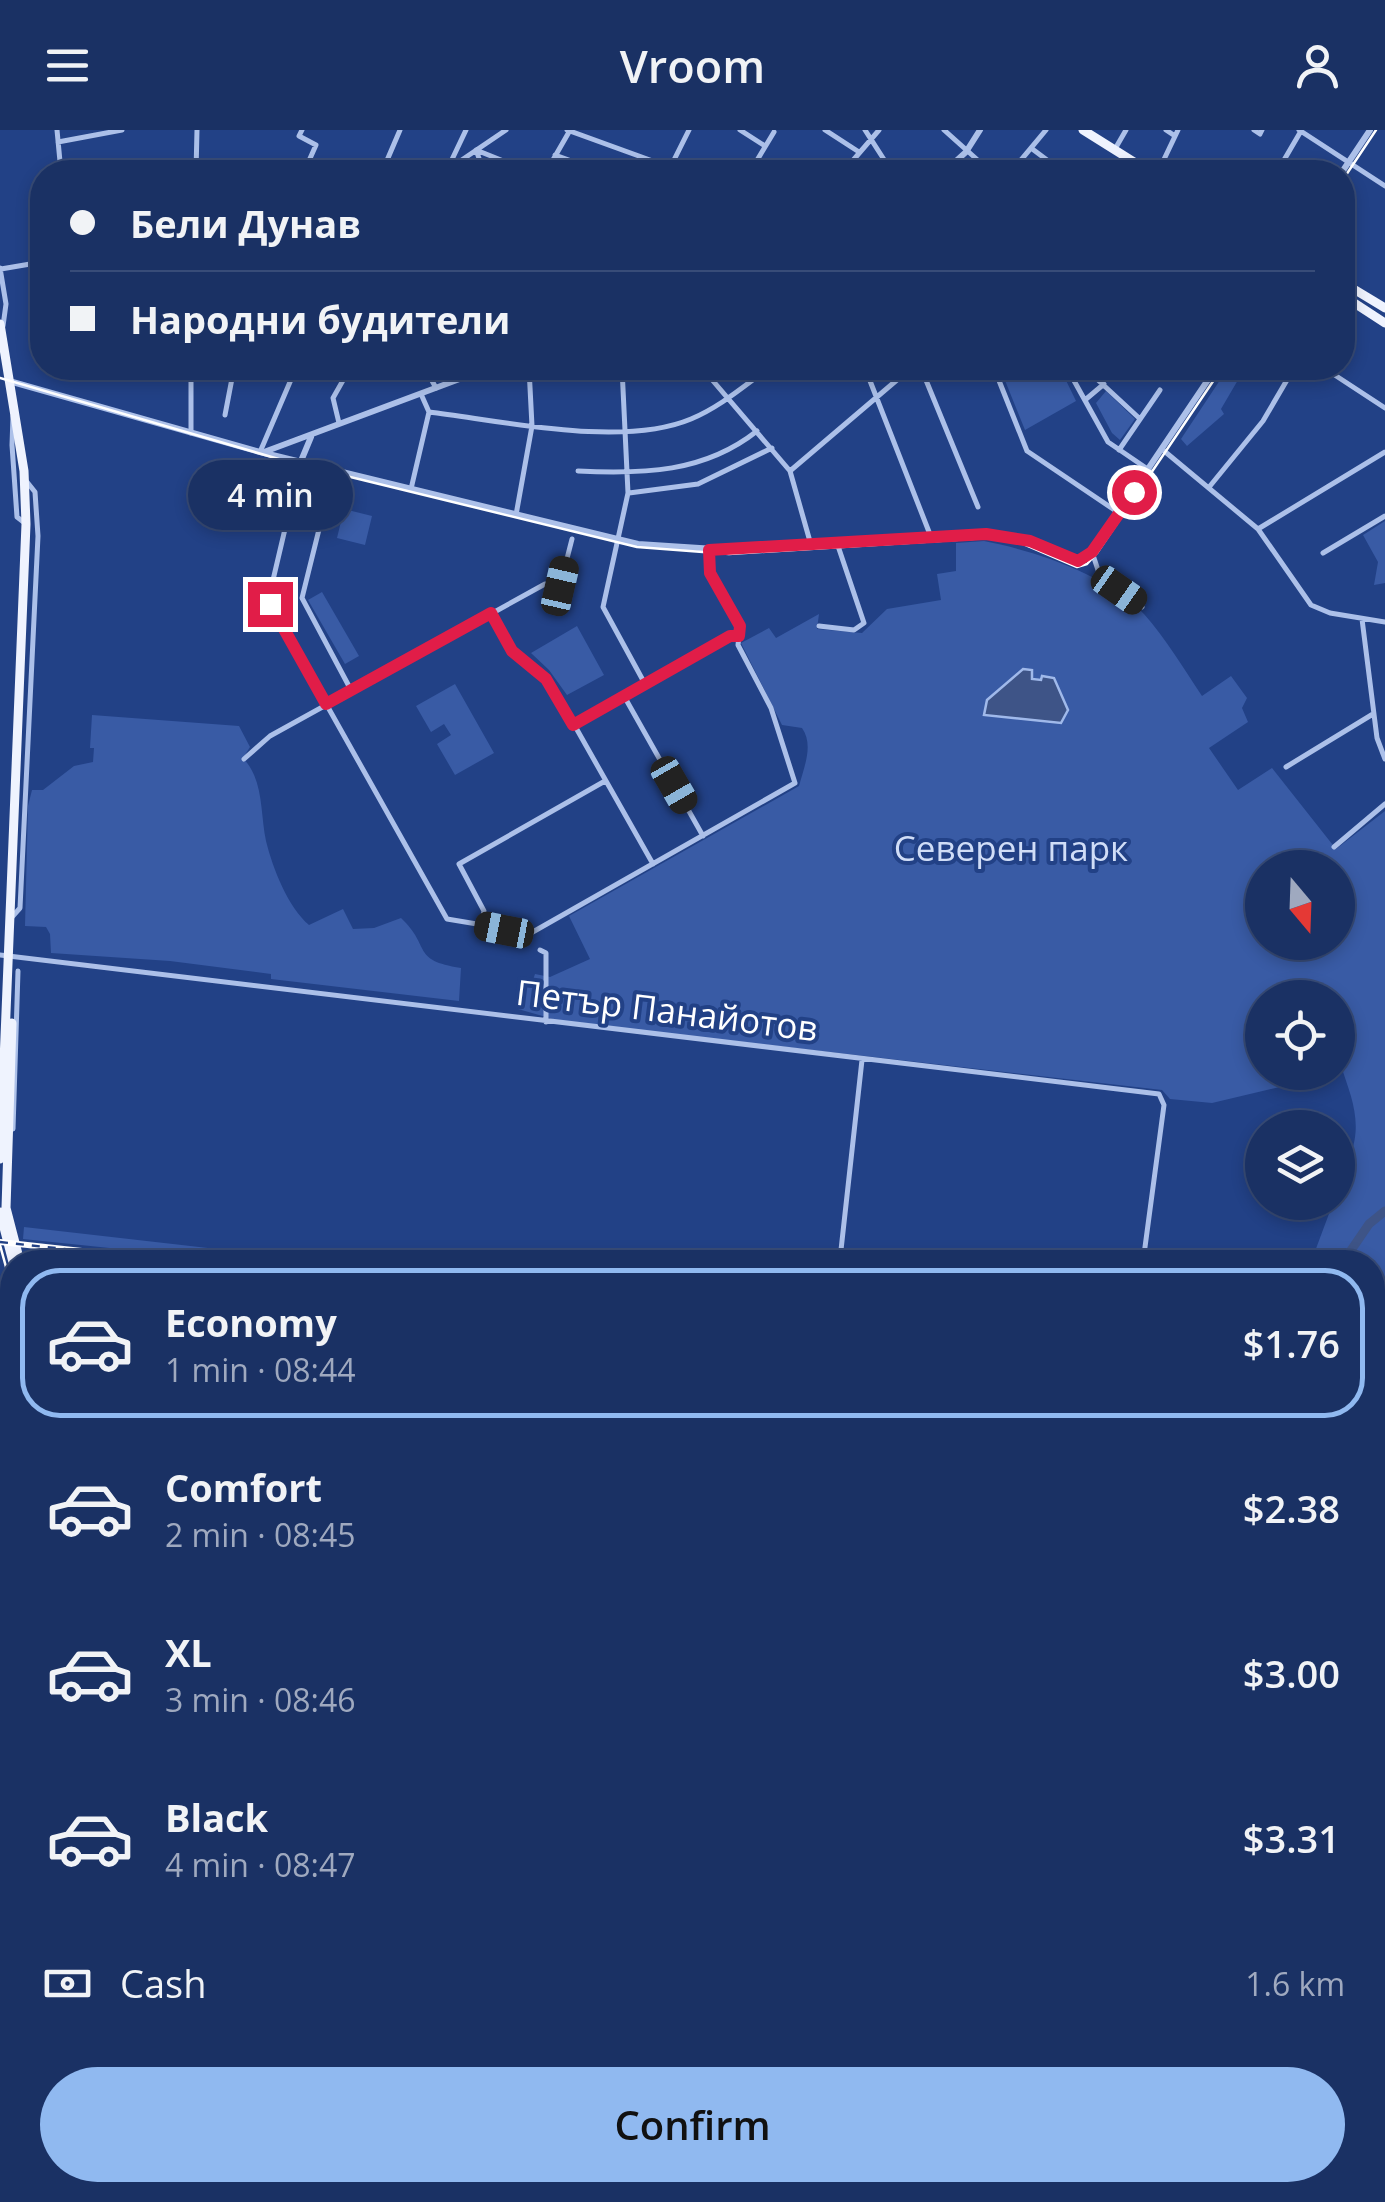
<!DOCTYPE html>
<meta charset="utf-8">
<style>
:root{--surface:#1a3164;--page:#23396a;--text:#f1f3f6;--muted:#9fa9bf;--line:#384c78;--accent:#90b9f0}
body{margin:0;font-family:"Open Sans",sans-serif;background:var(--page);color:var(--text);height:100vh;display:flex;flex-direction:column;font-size:38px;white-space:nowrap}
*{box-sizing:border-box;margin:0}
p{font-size:32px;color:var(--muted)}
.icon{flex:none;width:55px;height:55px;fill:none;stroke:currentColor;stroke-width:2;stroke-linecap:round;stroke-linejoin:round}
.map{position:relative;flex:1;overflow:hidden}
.details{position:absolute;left:0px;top:1120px;width:1385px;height:952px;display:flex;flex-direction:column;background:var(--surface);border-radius:40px 40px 0 0;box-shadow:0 5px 15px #0003,0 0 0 2px var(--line)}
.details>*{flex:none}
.banner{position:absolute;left:30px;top:30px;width:1325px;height:220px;border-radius:40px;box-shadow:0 5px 15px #0003,0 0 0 2px var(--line);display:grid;align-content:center;height:220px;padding:0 40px;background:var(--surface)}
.needle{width:65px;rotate:161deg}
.controls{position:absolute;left:1245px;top:720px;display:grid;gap:20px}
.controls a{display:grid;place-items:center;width:110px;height:110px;border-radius:50%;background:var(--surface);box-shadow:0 5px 15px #0003,0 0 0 2px var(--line);font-size:50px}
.end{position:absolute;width:45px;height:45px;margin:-22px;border:12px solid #e11d48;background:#fff;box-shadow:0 0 0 5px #fff}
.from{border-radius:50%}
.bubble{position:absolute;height:70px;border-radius:35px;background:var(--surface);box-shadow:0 5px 15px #0003,0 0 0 2px var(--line);font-size:32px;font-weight:600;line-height:70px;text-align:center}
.car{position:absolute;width:30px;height:60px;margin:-30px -15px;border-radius:12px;box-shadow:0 0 8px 2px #0007;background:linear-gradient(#222 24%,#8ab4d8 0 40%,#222 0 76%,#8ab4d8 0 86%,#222 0)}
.banner b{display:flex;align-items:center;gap:35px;height:95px;font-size:38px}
.banner b+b{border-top:2px solid var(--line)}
.banner i{width:25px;height:25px;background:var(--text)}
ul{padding:18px 0 0;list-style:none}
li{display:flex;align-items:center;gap:30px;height:150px;margin:0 20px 15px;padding:0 20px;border:5px solid transparent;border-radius:40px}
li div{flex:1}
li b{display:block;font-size:38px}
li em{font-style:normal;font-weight:600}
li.on{border-color:var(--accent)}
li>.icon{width:90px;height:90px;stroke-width:1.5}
.pay{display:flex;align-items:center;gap:25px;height:110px;padding:0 40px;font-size:38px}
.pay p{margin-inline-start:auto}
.cta{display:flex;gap:20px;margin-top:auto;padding:20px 40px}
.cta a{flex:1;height:115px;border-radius:60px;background:var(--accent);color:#111;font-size:40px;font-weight:600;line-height:115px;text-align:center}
header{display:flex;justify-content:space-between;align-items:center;height:130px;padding:0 40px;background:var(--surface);font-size:45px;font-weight:600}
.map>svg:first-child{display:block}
.green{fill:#395ba5;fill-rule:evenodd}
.water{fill:#3e5487;stroke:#a0b9ea;stroke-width:2.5}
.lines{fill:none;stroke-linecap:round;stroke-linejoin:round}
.stream{stroke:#a0b9ea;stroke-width:2.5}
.river{stroke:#3e5487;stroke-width:9}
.minor{stroke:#acc0e9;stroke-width:5}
.tertiary{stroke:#acc0e9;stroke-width:6}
.primary{stroke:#eff3fe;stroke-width:9}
.tram{stroke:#fff;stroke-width:2.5}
.rail-casing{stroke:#fff;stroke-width:6}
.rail{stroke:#224186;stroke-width:2.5;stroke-dasharray:8;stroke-linecap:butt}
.route{stroke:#e11d48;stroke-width:12}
.labels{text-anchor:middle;stroke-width:8;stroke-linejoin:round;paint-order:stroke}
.park-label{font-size:35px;fill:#d0ddf7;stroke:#224186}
.street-label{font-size:35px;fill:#fff;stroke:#224186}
</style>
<header><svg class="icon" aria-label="menu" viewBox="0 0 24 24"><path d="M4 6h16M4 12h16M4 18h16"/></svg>Vroom<svg class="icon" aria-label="person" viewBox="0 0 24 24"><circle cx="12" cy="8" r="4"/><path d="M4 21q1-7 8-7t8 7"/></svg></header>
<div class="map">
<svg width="1385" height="2072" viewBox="0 0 1385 2072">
<rect width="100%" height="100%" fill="#224186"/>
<path class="green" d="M1000 238H1060L1076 271 1025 300Z
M1228 238H1245L1221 279 1224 284 1187 316 1181 309Z
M1106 261 1135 289 1120 310 1112 303 1096 273Z
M344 379 372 386 365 415 337 408Z
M1385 391V453L1374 455 1378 432 1363 405Z
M984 411C1036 421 1108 445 1144 484 1166 509 1184 539 1202 566L1231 546 1247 568 1242 578 1248 592 1209 618 1238 660 1272 638 1336 719 1385 681V1266L1373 1265 1372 1132H1311L1333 1073 1338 1072C1338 1052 1348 1036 1353 1017 1361 988 1350 963 1341 936L1338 937V868H1262V942L1322 943 1284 956 1212 973 1170 969 1162 960 560 891 518 879 522 851 532 853 535 844 550 847 590 829 569 786 799 656C804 637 814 615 802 598L782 595 741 513 769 498 776 508 819 484 817 499 862 503 887 479 941 470 937 444 956 441V413ZM1262 738H1338V812H1262Z
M322 462 359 526 345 534 308 470Z
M577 496 604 545 567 565 549 540 531 523Z
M455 554 494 623 455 645 437 614 451 605 444 594 431 602 416 576Z
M92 585 239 596 250 617 243 628C264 650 260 683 266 711 273 739 288 777 309 795L343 779 353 799 374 798 401 788C432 817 410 830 461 838L459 871 271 849V844L170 831 51 823 50 804 46 797 25 796 28 676 32 660H43L74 636 93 632 94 618H90Z
M24 1097 286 1127 364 1132H244L23 1109Z
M1373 1281 1385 1285V1350L1373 1362Z
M1372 1417 1385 1461V1617L1373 1626V1610L1376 1604 1372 1590Z
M0 1511H12V1572H0Z
M0 2007 4 2012 12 2011V2060H143L144 2063 97 2072H0Z"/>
<path class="water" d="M1023 539 1032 540V549L1041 550 1042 546 1054 548 1068 580 1061 593 984 585 987 570Z"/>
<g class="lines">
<path class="stream" d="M1372 1628 1385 1620"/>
<path class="river" d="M1343 1132 1369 1094 1385 1081
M958 2072 961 2060"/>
<path class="minor" d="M57 0 61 42
M302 0 299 6 316 15 304 42
M567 0 683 42
M740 0 765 16
M825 0 859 22
M865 0 892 42
M944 0 991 42
M1166 0 1175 6
M1254 0 1260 4 1262 0
M1299 0 1385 56
M58 12 122 0
M1031 18 1063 42
M1115 19 1126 0
M476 20 531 42
M476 20 484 42
M555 25 602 42
M447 40 506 0
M447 40 466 0
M185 42H205
M196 42 197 0
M382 42 400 0
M546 42 569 2
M668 42 689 0
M750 42 774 2
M843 42 879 0
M1011 42 1046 0
M1158 42 1178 0
M1277 42 1301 1
M0 138 6 174 3 196
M1 139 42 132
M425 238 436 258
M622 238 628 363 603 477 645 554
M702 238 790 341 811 415
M865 238 931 407
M921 238 978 377
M994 238 1027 321 1119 383
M1067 238 1108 312 1149 340
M1085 238 1139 288
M1324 238 1385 278
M1096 247 1105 238
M421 264 429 282C503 291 622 318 691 289 720 277 744 256 769 238
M1085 270 1104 254
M225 285 234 238
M13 286 12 315 17 387 26 394
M339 293 333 268 350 238
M191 303V238
M1119 320 1160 260
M1163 320 1258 399 1311 475 1330 483 1385 492
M260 322 296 238
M301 331 273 450 270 474 447 789 531 803 795 653 771 578 738 515 740 496 710 443 709 419
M334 339 302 468 351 560
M578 341C643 344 704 343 757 301
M790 341 911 238
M1210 356 1263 291 1294 238
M411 359 429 282
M629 363 698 354 772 318
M516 385 532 296 529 238
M1258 399 1385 322
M1092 422 1099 443 1142 477
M1323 423 1385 386
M491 483 512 521 535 538 554 559 653 734
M1362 489 1377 608 1385 629
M819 496 854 500 864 493 837 413
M624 566 703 706
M573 595 730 506H739
M244 629 270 606 545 454 560 456 572 409
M1286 637 1373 584
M1334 717 1385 674
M12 787 20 778 38 406 35 362 27 352
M481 796 484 781 459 734 605 651
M540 820 546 823V892
M0 825 1159 964 1164 975 1143 1132
M13 999 18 841
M840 1129 862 930
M0 1830 12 1871
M0 1942 12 1937
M184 2060 187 2072
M290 2060 294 2072
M420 2060 424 2072
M334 2072 335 2060
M428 2072 438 2060"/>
<path class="tertiary" d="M944 42 966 22 980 0
M1342 42 1370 0
M9 251 260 322 638 414 730 420 986 404 1029 411 1074 431 1082 430 1092 422 1216 238
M264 322 489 238
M301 331 311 307"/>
<path class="primary" d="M1083 0 1150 42
M1342 152 1385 178
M1342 165 1385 193
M0 194 24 341 26 394 0 1029
M12 893 6 1078 20 1132
M0 1082 13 1132
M169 2060 173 2072
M178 2060 182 2072"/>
<path class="tram" d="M1342 51 1376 0
M0 248 289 332 637 417 729 424 987 408 1021 413 1077 437 1087 434 1097 423 1222 238
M0 1115 12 1159
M163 2060 167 2072"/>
<g class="rail-casing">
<path id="rail" d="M0 1112 182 1132
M170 1128 209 1132
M1372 1279 1385 1282
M1372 1344 1385 1340
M1382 1371 1385 1370"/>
</g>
<use href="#rail" class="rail"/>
</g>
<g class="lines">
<path class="route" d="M270 474 326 574 491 483 512 521 546 549 573 595 730 506H739L740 496 710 443 709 420 986 404 1030 411 1078 431 1092 422 1134 362"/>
</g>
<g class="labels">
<g class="park-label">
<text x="1011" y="731">Северен парк</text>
</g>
<g class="street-label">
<text transform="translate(667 881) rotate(7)" y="12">Петър Панайотов</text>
</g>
</g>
</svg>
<div class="controls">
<a><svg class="needle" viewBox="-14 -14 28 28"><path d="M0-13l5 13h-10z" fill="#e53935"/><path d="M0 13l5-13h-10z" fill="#9fa9bf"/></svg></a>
<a><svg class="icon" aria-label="locate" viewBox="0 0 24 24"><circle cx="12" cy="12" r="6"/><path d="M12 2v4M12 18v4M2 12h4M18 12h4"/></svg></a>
<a><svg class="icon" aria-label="layers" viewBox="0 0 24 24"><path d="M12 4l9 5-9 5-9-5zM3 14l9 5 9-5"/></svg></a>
</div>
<i class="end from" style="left:1134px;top:362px"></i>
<i class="end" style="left:270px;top:474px"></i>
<div class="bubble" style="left:188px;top:330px;width:165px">4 min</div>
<i class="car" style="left:560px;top:456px;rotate:13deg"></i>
<i class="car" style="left:1119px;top:460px;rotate:125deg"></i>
<i class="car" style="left:674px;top:655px;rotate:150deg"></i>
<i class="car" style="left:504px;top:800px;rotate:281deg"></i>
<div class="banner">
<b><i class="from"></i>Бели Дунав</b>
<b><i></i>Народни будители</b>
</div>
<section class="details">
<ul>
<li class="on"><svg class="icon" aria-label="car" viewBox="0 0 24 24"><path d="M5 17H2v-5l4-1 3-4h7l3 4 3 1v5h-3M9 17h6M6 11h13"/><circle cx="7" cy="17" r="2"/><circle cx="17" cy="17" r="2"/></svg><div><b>Economy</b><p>1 min · 08:44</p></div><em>$1.76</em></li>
<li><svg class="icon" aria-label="car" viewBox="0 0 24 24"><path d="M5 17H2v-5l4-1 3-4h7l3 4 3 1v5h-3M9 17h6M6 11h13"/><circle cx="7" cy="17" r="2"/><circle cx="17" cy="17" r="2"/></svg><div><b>Comfort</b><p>2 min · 08:45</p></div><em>$2.38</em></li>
<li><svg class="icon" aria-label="car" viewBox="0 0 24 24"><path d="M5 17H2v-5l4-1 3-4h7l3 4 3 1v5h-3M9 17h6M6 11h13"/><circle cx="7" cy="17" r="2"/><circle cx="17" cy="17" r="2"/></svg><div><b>XL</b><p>3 min · 08:46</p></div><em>$3.00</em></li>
<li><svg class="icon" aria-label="car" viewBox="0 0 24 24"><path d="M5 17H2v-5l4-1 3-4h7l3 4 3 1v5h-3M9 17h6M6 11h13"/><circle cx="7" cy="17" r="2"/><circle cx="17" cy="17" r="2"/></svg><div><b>Black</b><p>4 min · 08:47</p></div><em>$3.31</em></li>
</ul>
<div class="pay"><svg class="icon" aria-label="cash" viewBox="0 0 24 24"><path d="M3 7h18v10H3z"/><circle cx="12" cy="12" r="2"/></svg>Cash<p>1.6 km</p></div>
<div class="cta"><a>Confirm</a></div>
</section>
</div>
